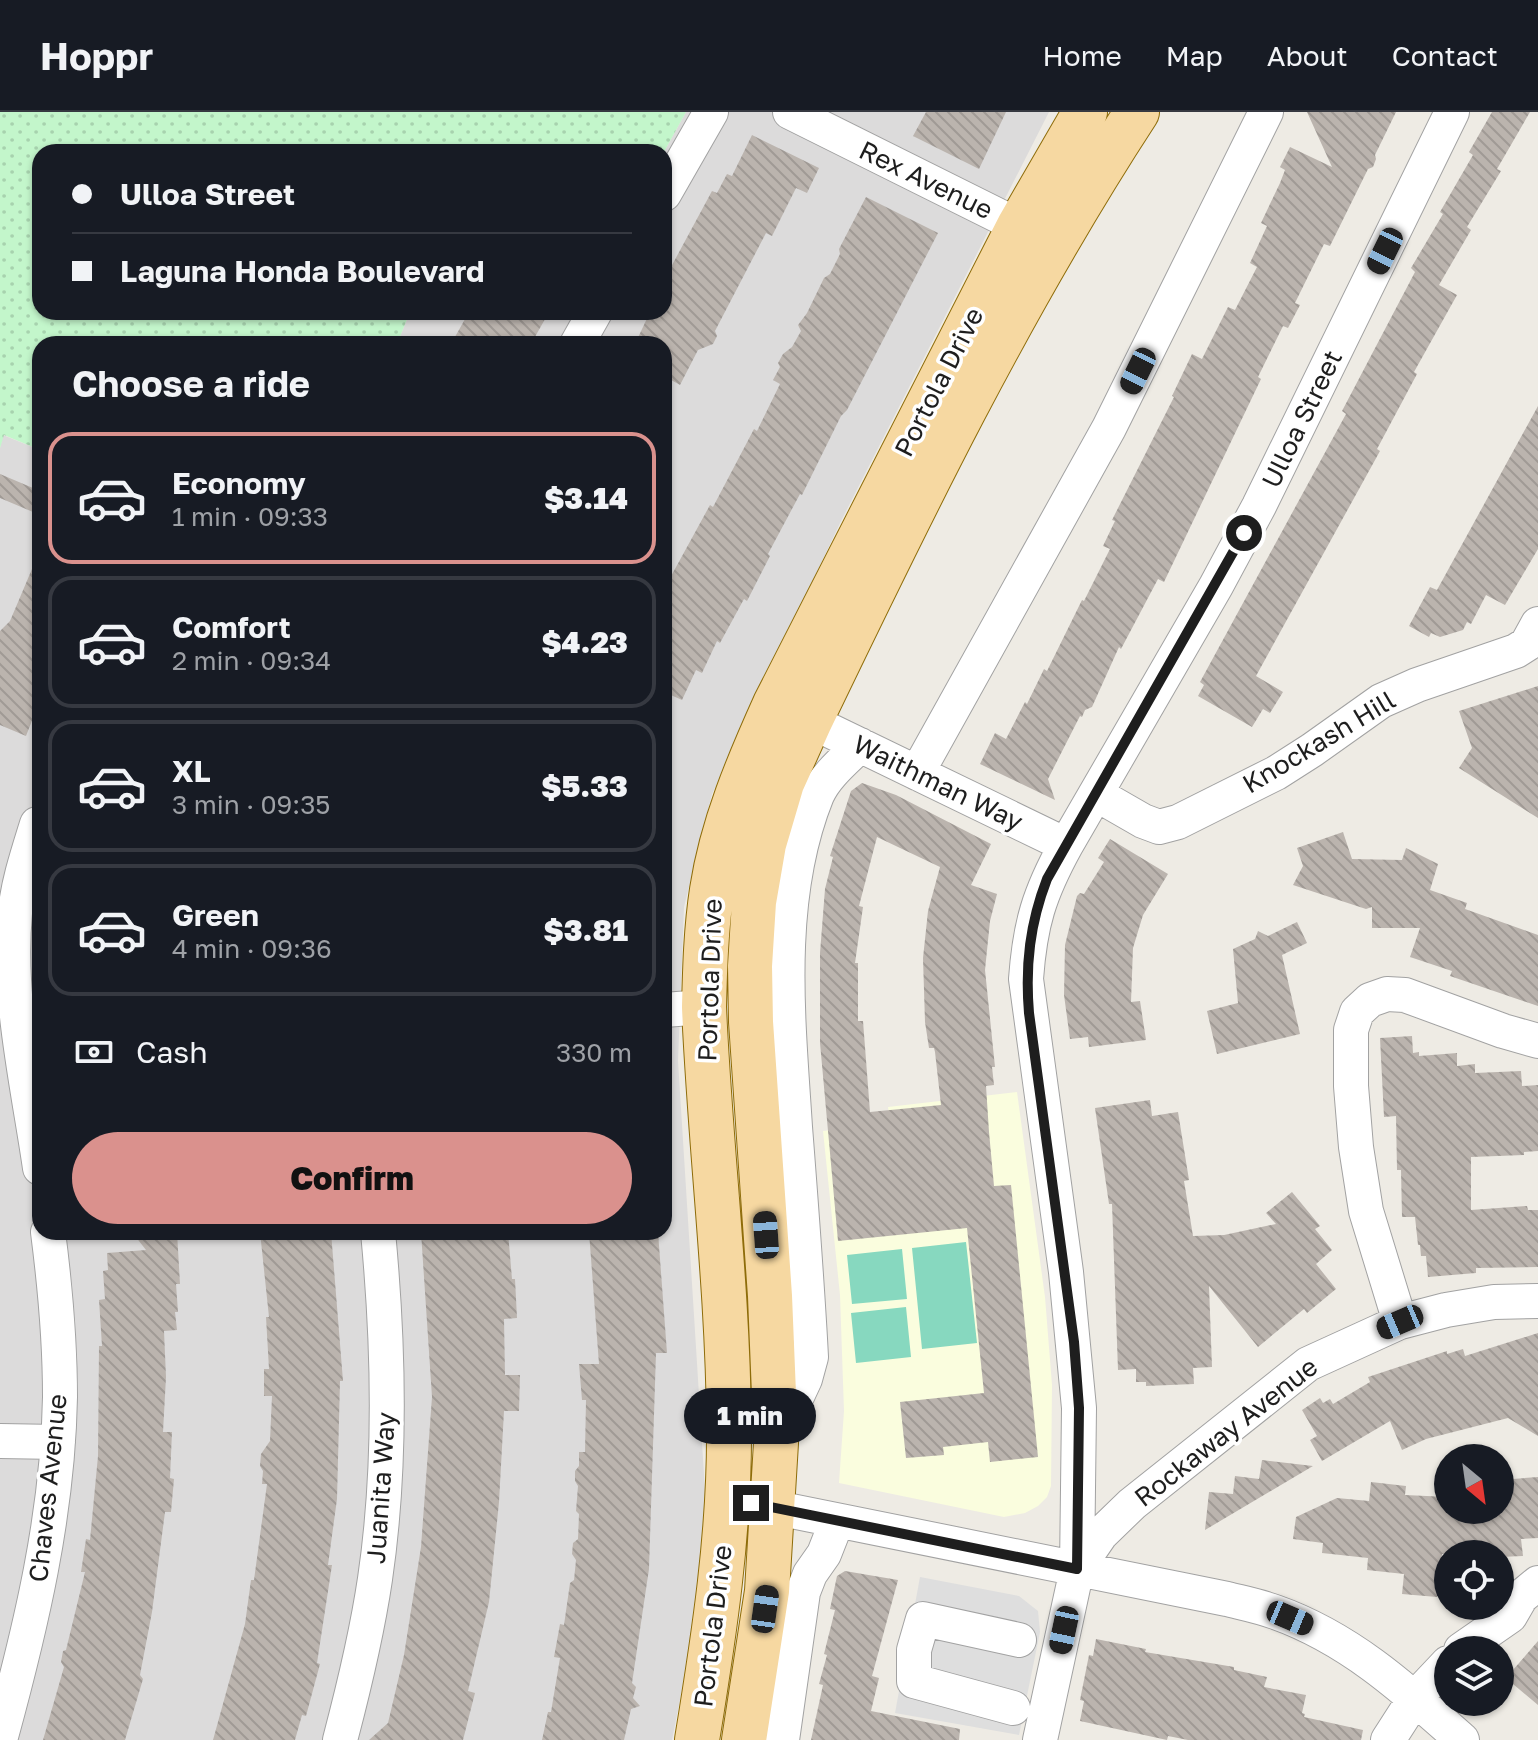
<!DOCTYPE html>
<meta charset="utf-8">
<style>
:root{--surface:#171b24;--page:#20242c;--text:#f1f3f6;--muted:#9ea1a6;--line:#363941;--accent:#da918d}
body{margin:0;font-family:"Golos Text",sans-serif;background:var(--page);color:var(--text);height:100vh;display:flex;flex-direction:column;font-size:30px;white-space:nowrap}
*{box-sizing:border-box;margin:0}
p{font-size:26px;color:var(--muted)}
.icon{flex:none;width:44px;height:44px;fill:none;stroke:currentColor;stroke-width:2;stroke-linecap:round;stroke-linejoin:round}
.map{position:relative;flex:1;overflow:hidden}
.sheet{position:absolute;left:32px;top:224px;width:640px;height:904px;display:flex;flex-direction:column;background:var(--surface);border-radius:24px;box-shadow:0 2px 6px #0004}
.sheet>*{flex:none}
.banner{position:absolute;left:32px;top:32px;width:640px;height:176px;border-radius:24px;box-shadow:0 2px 6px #0004;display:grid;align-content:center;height:176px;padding:0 40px;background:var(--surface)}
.needle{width:52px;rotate:151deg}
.fabs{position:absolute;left:1434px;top:1332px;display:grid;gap:16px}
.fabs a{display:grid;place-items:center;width:80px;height:80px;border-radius:50%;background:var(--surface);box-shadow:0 2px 6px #0004;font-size:40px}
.end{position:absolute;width:36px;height:36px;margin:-18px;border:10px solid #1e1e1e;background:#fff;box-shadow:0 0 0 4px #fff}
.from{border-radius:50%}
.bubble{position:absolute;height:56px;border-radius:28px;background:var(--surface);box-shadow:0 2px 6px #0004;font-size:26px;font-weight:800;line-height:56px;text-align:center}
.car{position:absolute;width:24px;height:48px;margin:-24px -12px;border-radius:10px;box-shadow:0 0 6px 2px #0007;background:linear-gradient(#222 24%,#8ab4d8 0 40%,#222 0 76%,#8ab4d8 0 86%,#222 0)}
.banner b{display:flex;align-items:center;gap:28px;height:76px;font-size:30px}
.banner b+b{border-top:2px solid var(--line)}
.banner i{width:20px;height:20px;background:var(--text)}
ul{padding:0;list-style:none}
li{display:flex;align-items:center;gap:24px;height:132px;margin:0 16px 12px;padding:0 24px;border:4px solid var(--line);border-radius:24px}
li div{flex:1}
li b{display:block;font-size:30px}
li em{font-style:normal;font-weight:800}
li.current{border-color:var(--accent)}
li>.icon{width:72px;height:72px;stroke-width:1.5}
h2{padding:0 40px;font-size:36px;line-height:96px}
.pay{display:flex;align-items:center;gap:20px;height:88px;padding:0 40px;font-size:30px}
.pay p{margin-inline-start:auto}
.primary-button{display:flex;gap:16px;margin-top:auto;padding:16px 40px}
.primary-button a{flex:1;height:92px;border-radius:48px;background:var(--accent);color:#111;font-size:32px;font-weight:800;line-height:92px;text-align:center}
header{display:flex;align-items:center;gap:48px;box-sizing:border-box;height:112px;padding:0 40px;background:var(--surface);border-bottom:2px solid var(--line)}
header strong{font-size:38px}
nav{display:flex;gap:44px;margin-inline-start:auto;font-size:28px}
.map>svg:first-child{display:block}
.residential{fill:#dcdbdb}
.education{fill:#fafdde}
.park{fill:url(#park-dots)}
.pitch{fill:#87d8bf}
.parking{fill:#dedede}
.building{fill:url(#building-back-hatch);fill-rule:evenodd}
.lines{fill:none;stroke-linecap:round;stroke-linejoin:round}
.minor-casing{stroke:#a2a2a2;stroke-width:36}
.major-casing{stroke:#8e6c09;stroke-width:46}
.minor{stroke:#fff;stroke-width:34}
.major{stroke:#f6d8a1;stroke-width:44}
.route{stroke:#1e1e1e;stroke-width:10}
.labels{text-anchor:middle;stroke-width:7;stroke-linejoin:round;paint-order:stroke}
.street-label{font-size:26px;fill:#1e1e1e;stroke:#fff}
</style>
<header>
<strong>Hoppr</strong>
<nav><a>Home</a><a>Map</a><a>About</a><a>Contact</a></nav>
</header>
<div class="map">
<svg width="1538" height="1628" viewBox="0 0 1538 1628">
<defs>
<pattern id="park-dots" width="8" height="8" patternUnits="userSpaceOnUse" patternTransform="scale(2)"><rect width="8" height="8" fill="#c3f6cb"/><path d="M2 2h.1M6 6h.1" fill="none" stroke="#a7d2ae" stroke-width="1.8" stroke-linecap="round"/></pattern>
<pattern id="building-back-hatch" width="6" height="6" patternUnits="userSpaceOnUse" patternTransform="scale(2)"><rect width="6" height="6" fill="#bbb4ae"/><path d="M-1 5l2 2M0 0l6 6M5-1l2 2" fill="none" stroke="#a09a95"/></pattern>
</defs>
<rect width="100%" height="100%" fill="#eeebe4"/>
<path class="residential" d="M686 0H1049L841 409 712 682 684 795 678 949 709 1442 672 1628H0V336L3 323 40 338V1120H664V232H397L410 200H664V40Z"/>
<path class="education" d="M1017 980 1045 1185 1052 1273 1051 1374 1047 1385 1038 1394 1025 1401 1004 1405 839 1371 844 1299 840 1183 823 1019 890 1010 888 995Z"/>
<path class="park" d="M0 0H686L664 40H40V200H410L397 232H40V338L4 323 0 336Z"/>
<path class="pitch" d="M966 1130 977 1231 922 1237 912 1136Z
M902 1137 907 1187 852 1192 847 1143Z
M906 1195 911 1245 856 1251 851 1201Z"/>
<path class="parking" d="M920 1465 1019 1484 1038 1499 1040 1520 1019 1623 895 1601Z"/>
<path class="building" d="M926 0H1006L979 57 913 24Z
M1307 0H1396L1375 43 1376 47 1373 55 1368 57 1330 134 1324 132 1295 191 1300 193 1288 216 1283 214 1258 265 1261 267 1164 470 1158 467 1121 537 1119 535 1092 595 1085 598 1082 605 1080 604 1048 667 1055 688 980 652 995 621 1006 627 1025 590 1027 592 1044 557 1047 559 1082 488 1084 489 1110 437 1103 434 1115 409 1112 408 1174 285 1172 284 1192 242 1202 247 1228 195 1235 198 1257 155 1250 151 1267 114 1261 111 1280 71 1285 58 1280 55 1290 35 1332 55Z
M1492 0H1530L1497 57 1501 59 1467 115 1471 118 1439 173 1457 183 1414 260 1417 262 1377 337 1380 339 1256 564 1283 580 1270 601 1263 597 1252 615 1198 584 1204 573 1200 570 1346 302 1342 299 1415 160 1411 156 1443 102 1440 100 1473 43 1469 40Z
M752 23 819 56 807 81 796 76 772 124 766 121 715 219 717 224 713 232 698 238 680 273 664 264V232H635L650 200H664V152L671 155 712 79 717 81 727 62 732 64Z
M866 85 938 121 847 298 841 304 802 383 800 382 768 442 770 444 747 489 744 487 720 531 717 529 702 561 696 558 682 588 664 580V477L710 393 713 395 754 317 757 319 780 272 773 268 780 255 778 251 783 242 792 235 801 219 798 213 807 201 824 166 830 162 840 142 839 137Z
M469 200H549L531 232H451Z
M1538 294V437L1505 493 1486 483 1471 512 1467 510 1463 518 1440 525 1431 521 1429 525 1409 514 1430 475 1437 478Z
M0 362 40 379V403L0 386Z
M40 438V588L26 624 0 613V519L10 509Z
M1538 574V706L1459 656 1472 636 1459 599Z
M862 671 896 683 991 732 971 773 997 782 990 809 985 858 995 955H992L994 973 986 974 989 1020 994 1074 1011 1073 1038 1345 990 1350 988 1330 943 1335 944 1343 906 1346 900 1290 984 1281 967 1116 838 1129 820 931V841L825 777 833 745 830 744 851 679ZM877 725 940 755 928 799 923 846 925 910 929 936H934L935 940 941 993 870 1000 863 909H858V851H855L863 795 859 794Z
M1343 720 1352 747 1402 748 1406 736 1438 752 1430 778 1467 791 1465 797 1538 823V894L1450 864 1452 859 1410 845 1420 816H1372V795L1366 797 1293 773 1303 754 1297 736Z
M1110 727 1168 762 1143 803 1133 836 1131 890 1140 889 1146 928 1089 935 1088 925 1070 927 1064 883 1065 833 1077 784 1080 781 1084 782 1104 750 1098 746Z
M1297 810 1307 831 1282 843 1300 922 1217 942 1207 899 1238 891 1233 837 1255 827 1258 819 1268 824Z
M1412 924 1413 941 1419 940V944L1457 941V954L1475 952V961L1521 959 1522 974 1538 973V1039L1524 1040V1043L1471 1045V1098L1527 1094 1528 1098H1538V1155L1476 1156V1161L1428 1165 1426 1144H1421L1420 1133H1418L1415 1105H1402L1401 1058H1397L1396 1004 1384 1005 1380 926Z
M1150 988 1152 1004 1178 1000 1189 1068 1184 1069 1193 1124 1224 1123 1276 1112 1266 1101 1292 1080 1320 1114 1315 1117 1332 1138 1316 1152 1336 1177 1307 1201 1304 1197 1258 1235 1209 1174 1212 1255 1193 1256 1194 1272 1146 1274V1270H1136V1257L1118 1258 1112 1092H1109L1095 996Z
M132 1120H177L180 1172H176L178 1200H175L177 1218 164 1219 166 1265 163 1320H172L170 1366 174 1367 171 1400H165L152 1500 140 1563 143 1567 125 1628H43L64 1555 61 1550 63 1539 66 1538 85 1460H81L86 1427 90 1428 98 1344 99 1234H102L99 1188 105 1187 103 1159 108 1158 107 1141 146 1138Z
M260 1120H331L343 1269H340L337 1387 328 1453H332L317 1551 320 1552 306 1604 302 1603 295 1628H213L245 1512 251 1468H254L267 1372H262L263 1359 260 1354 261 1342 270 1329 272 1284H264V1257H269L266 1205H269Z
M421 1120H508L512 1167H515L517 1206 504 1207 505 1263H520L519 1299H504L499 1390 489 1490 468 1579 475 1581 463 1628H369L388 1611 404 1543 421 1435 432 1285Z
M589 1120H658L667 1241H656L649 1457 632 1571 636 1575 633 1586 640 1594 631 1597 624 1628H542L548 1600H551L560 1546 554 1545 560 1512 564 1513 570 1471 574 1468 576 1448 572 1442 573 1431 578 1427 579 1402 576 1399 578 1374 575 1369V1359L579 1354V1340H585L586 1288H582L579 1252H599Z
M1538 1221V1324L1508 1306 1426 1327 1402 1338 1390 1309 1322 1349 1310 1328 1317 1324 1302 1298 1320 1286 1323 1291 1330 1287 1333 1292 1370 1270 1368 1265 1447 1239V1242L1463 1237 1465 1244Z
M1262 1348 1313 1354 1205 1418 1209 1380 1233 1382 1235 1364 1259 1367Z
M1538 1365V1426L1521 1427 1523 1444 1500 1445V1442H1442L1437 1485 1402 1482 1404 1462 1367 1458 1368 1446 1322 1441 1323 1431 1293 1427 1296 1405 1337 1386 1369 1389 1371 1370 1406 1374 1405 1383 1448 1385V1398H1500V1368Z
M845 1459 898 1468 872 1564 879 1566 871 1599 960 1617 959 1628H811L823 1573 819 1572 827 1543 824 1542 835 1498 830 1497 837 1464Z
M1096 1527 1146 1537 1145 1540 1234 1555V1558L1267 1565 1264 1575 1306 1583 1302 1601 1305 1602 1304 1605 1363 1618 1361 1628H1188L1168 1624 1167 1628 1080 1609 1084 1589 1080 1588 1089 1543 1093 1544Z
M1538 1529V1593L1506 1566Z"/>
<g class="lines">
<g class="minor-casing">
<path id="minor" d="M790 0 1019 114
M664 82 711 0
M577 232 595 200
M810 609 1066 733
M917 661 1109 316 1266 0
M1096 682 1143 709 1159 715 1178 710 1276 661 1312 638 1381 589 1417 573 1516 539 1527 532 1538 512
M37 712C28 741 18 771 15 801 7 886 28 973 40 1056
M664 898 704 895
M1400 1210 1366 1099 1356 1035 1351 974V918L1357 900 1370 888 1387 882 1405 883 1503 919 1538 929
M778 1325 805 1267 811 1245C807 1168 801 1092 795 1015 788 906 775 787 817 683 826 663 845 648 860 633
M0 1329 58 1330
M747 1390 1227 1487C1243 1491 1259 1494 1275 1500 1349 1526 1405 1577 1462 1628
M1077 1457 1101 1422 1132 1392 1308 1252 1400 1210 1446 1198 1494 1190 1538 1189
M1461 1538 1510 1504 1521 1485 1538 1471
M1013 1596 914 1569V1538L923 1507 1019 1528
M0 1628C31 1515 58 1402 60 1285 60 1231 55 1174 48 1120
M340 1628C354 1575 367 1521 375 1467 392 1352 389 1235 378 1120
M782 1628 803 1480 810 1462 824 1442 837 1409
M1040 1628 1077 1457 1079 1296 1066 1160 1026 867C1030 812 1039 782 1066 733L1216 474 1259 394 1452 0
M1388 1628 1415 1586 1448 1551"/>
</g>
<g class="major-casing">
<path id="major" d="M697 1628C714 1524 730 1420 729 1314 728 1174 710 1035 704 895 705 856 706 817 712 778 722 713 748 652 775 592L1019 114 1085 0
M744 1628 767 1479 776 1331 770 1184 751 910 750 854 754 790 764 732 782 671 810 609C910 401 1011 193 1137 0"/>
</g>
<use href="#minor" class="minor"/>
<use href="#major" class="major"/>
</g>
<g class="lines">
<path class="route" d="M751 1391 1077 1457 1079 1296 1074 1230 1029 901C1025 853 1030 811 1047 767L1244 421"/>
</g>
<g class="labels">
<g class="street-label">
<text transform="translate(926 68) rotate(26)" y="9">Rex Avenue</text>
<text transform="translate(939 270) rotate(-63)" y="9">Portola Drive</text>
<text transform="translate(1302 307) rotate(-64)" y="9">Ulloa Street</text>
<text transform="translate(1319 630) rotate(-31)" y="9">Knockash Hill</text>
<text transform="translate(938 671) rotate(26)" y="9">Waithman Way</text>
<text transform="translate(710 868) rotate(-88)" y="9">Portola Drive</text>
<text transform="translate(1226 1320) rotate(-38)" y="9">Rockaway Avenue</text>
<text transform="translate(48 1376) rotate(-84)" y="9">Chaves Avenue</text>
<text transform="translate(381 1376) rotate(-86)" y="9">Juanita Way</text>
<text transform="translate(713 1514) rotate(-83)" y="9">Portola Drive</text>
</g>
</g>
</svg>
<div class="fabs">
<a><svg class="needle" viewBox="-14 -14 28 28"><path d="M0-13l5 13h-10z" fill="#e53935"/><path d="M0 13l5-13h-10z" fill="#9ea1a6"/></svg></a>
<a><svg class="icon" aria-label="locate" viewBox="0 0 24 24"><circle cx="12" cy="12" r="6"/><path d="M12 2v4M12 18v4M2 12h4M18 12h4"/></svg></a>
<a><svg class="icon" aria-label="layers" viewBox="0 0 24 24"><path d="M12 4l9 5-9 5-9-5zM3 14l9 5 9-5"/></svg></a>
</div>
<i class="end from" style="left:1244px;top:421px"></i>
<i class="end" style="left:751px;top:1391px"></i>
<div class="bubble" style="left:684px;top:1276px;width:132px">1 min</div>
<i class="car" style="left:1385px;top:139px;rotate:206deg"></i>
<i class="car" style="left:1138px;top:259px;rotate:206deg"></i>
<i class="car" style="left:766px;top:1123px;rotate:356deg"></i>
<i class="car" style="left:1400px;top:1210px;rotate:247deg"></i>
<i class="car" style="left:765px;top:1497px;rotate:8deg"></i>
<i class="car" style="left:1290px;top:1506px;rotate:113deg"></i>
<i class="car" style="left:1064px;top:1518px;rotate:192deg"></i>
<div class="banner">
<b><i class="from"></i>Ulloa Street</b>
<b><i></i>Laguna Honda Boulevard</b>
</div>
<section class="sheet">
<h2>Choose a ride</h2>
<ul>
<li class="current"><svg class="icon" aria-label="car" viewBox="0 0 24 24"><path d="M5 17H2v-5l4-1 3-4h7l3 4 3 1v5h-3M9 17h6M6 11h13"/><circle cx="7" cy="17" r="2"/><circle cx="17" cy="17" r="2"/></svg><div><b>Economy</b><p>1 min · 09:33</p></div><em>$3.14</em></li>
<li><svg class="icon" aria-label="car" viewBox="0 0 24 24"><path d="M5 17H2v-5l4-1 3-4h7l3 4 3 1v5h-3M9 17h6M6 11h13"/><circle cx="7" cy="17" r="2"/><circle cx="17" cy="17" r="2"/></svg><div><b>Comfort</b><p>2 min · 09:34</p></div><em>$4.23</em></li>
<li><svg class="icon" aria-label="car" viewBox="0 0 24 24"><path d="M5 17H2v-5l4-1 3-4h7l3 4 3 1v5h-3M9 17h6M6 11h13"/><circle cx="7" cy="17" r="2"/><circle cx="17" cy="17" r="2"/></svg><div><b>XL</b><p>3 min · 09:35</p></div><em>$5.33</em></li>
<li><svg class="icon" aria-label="car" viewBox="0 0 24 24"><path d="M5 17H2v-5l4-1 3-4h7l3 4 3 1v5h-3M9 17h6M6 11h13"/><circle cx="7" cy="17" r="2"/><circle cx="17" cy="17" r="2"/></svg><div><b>Green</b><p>4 min · 09:36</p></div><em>$3.81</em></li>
</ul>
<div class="pay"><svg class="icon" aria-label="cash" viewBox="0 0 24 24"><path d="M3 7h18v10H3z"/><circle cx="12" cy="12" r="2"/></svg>Cash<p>330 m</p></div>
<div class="primary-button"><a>Confirm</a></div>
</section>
</div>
